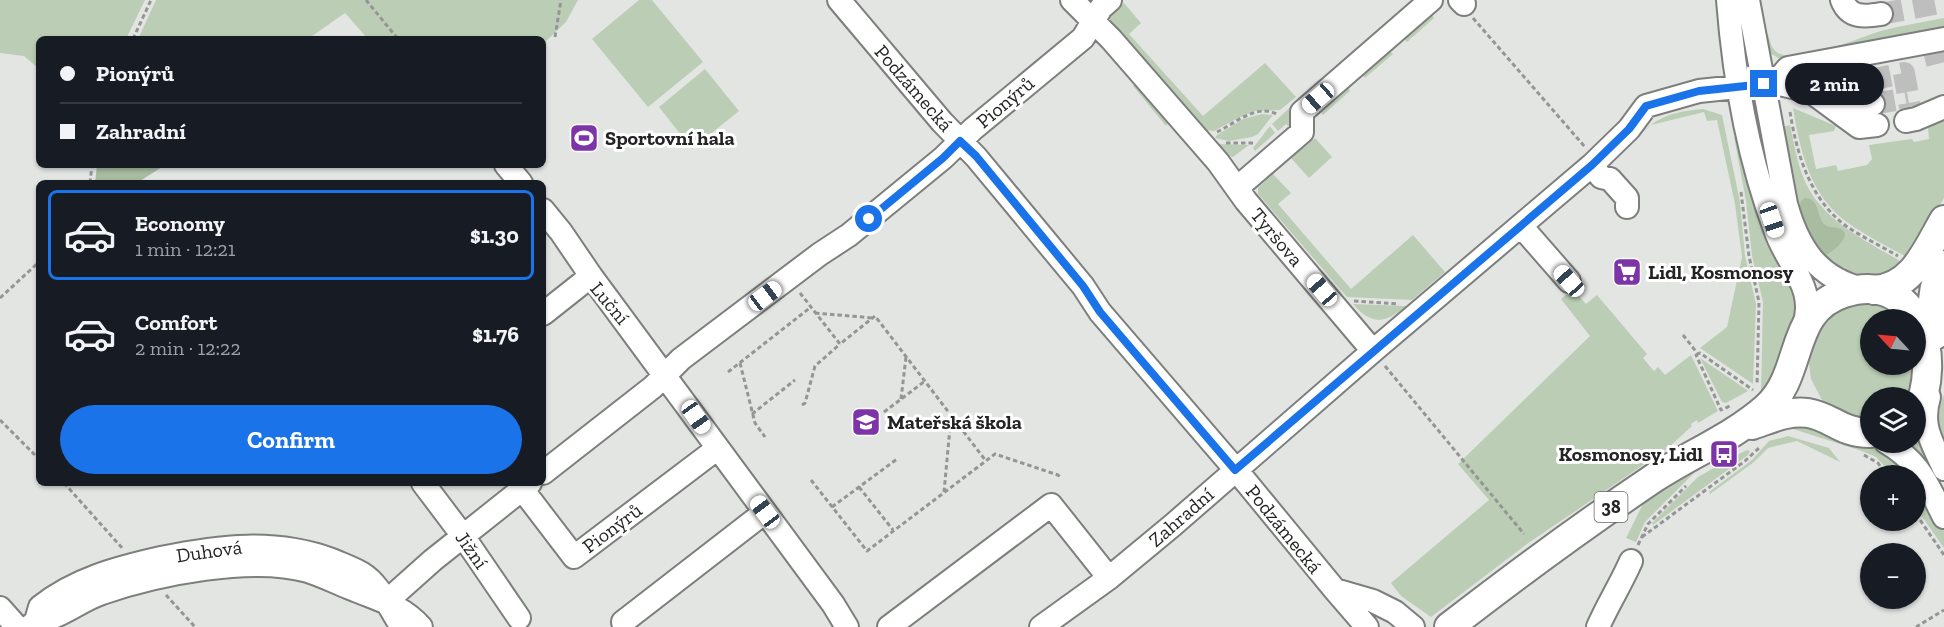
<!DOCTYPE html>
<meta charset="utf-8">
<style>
:root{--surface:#171b24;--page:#242831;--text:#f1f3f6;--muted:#9ea1a6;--line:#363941;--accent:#1a73e8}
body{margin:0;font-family:"Zilla Slab",serif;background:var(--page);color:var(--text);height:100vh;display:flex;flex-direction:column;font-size:22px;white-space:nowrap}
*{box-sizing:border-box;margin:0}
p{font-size:20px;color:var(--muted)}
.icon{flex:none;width:33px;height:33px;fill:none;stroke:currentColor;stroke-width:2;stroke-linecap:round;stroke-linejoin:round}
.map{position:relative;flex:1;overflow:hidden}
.drawer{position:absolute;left:36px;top:180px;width:510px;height:306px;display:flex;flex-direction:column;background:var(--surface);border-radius:9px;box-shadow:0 2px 4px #0004}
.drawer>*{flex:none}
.guide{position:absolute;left:36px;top:36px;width:510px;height:132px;border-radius:9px;box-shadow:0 2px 4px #0004;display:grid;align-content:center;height:132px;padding:0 24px;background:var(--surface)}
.needle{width:39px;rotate:296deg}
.tools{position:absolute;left:1860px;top:309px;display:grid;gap:12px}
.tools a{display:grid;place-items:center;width:66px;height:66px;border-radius:50%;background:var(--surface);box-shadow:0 2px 4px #0004;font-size:30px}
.end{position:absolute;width:27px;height:27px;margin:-14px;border:8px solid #1a73e8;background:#fff;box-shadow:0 0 0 3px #fff}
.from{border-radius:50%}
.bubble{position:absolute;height:42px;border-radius:21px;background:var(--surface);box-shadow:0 2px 4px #0004;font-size:20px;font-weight:800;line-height:42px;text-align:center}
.car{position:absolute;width:18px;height:36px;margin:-18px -9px;border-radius:8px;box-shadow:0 0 4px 2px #0007;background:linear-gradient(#fff 24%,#345 0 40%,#fff 0 76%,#345 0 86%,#fff 0)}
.guide b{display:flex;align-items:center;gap:21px;height:57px;font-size:22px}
.guide b+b{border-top:2px solid var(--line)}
.guide i{width:15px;height:15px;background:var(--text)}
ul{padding:10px 0 0;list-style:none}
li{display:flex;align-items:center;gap:18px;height:90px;margin:0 12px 9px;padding:0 12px;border:3px solid transparent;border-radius:9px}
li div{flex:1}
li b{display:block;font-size:22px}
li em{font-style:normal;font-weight:800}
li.current{border-color:var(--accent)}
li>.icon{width:54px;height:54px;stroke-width:1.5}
.primary-button{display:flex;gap:12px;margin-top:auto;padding:12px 24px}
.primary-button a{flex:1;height:69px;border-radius:36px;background:var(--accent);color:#fff;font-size:24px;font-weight:800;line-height:69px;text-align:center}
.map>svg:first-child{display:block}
.green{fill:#bbceb5}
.forest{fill:#a8bca0}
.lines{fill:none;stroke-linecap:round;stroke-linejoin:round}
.minor-tunnel{stroke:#bdbebd;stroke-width:22;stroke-dasharray:22 11;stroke-linecap:butt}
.minor-casing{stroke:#7d7f7d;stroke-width:26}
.major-casing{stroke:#7d7f7d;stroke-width:32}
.path{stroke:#949594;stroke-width:3;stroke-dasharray:4.5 3;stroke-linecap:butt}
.minor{stroke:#fff;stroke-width:22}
.major{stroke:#fff;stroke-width:28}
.route{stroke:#1a73e8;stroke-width:8}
.labels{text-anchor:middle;stroke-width:6;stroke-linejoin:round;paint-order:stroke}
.shield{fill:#fff;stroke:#656665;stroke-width:1.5}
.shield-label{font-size:18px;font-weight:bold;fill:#232423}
.street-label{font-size:20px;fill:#232423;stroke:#fff}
.poi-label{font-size:20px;font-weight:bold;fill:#232423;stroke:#fff;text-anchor:start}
</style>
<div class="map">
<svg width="1944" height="627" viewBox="0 0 1944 627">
<rect width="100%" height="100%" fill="#e3e5e3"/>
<path class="green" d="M0 0H145L126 39H39V69L24 56 0 53Z
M156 0H578L566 22 543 44V39H368L345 13 308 39H138Z
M639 0H652L703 62 648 107 592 39Z
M1124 3 1141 23 1129 34 1203 116 1265 63 1296 97 1280 110 1255 111 1238 118 1214 131 1204 130 1110 23V15Z
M1431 13 1434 18 1407 42 1402 37Z
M1944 18V32L1784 61 1768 52 1763 35 1768 34C1770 41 1771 49 1778 53 1802 65 1860 36 1885 30 1904 25 1924 22 1944 18Z
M1388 50 1393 54 1365 78 1361 73Z
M705 69 739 111 692 149 659 107Z
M1134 85H1137L1169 121 1166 126 1133 86Z
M1347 86 1350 91 1323 115 1319 110Z
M1299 99 1302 102 1292 130 1286 124 1278 131 1272 124Z
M1793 108 1836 126 1834 131 1809 135 1816 169 1836 165 1838 171 1867 165 1872 159 1869 145 1912 139 1914 142 1929 139 1928 128 1944 118V198L1908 258C1889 247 1866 236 1848 223 1810 196 1800 151 1793 108Z
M1703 109 1722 115 1740 202 1745 256 1756 304 1753 384 1700 348 1727 327 1742 257 1735 204 1717 120 1707 121 1704 112 1651 125 1639 136C1656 116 1678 111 1703 109Z
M1262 114 1273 115 1258 134 1252 137 1229 141 1215 138 1217 135 1243 119Z
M1790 125C1794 143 1797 162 1804 179 1821 221 1869 242 1905 264L1885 276H1852L1829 266 1794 201 1783 127Z
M1270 126 1275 133 1255 151 1253 148Z
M1742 135 1797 297 1798 306 1783 367 1761 394 1763 302 1752 256 1746 201 1734 137Z
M1315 138 1332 157 1309 178 1291 158Z
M1217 144 1249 145 1233 157 1225 155Z
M1273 174 1291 193 1278 204 1351 289 1413 235 1445 272 1412 300 1347 297 1258 194V188Z
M1573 289 1586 304 1597 295 1647 354 1643 358 1654 371 1658 367 1665 375 1691 355 1718 411 1698 423 1697 420 1691 424 1692 426 1668 448 1527 544 1431 617 1401 596 1391 583 1489 500 1458 464 1590 336 1561 299Z
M1873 301 1912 319 1870 320V364H1916V398H1870V421H1863L1830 408 1822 400 1811 379 1808 356 1821 324 1839 308Z
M1353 304 1406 306C1387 323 1371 326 1353 304Z
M1700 358 1747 390 1748 391 1726 403 1722 402Z
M1944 395V444C1935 427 1936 412 1944 395Z
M1785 419 1884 449 1911 470 1902 475H1893L1876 457 1862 451 1793 429H1781Z
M1916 431 1930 458 1924 462 1910 443 1916 442Z
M1788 436 1829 448 1840 462 1797 441 1768 448 1754 462 1710 494 1709 492 1752 460 1769 441Z
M1747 450 1750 451 1748 455 1653 525 1652 523 1698 477 1721 464 1722 465 1728 462 1727 460Z
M1694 473 1645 522 1636 542 1626 538 1650 490Z
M1916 476 1944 531V548L1916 508Z"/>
<path class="forest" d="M97 165H165L137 183H95Z
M1805 198C1820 199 1816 215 1824 224 1830 230 1839 224 1845 233 1845 243 1832 252 1824 256L1817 252 1798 210 1801 201Z"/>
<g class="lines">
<path class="minor-tunnel" d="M1881 14 1944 2
M1924 56 1944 51
M1869 80 1904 73 1910 107
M1873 104 1908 98"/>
<g class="minor-casing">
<path id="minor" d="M839 0 942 122 976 157 1083 286 1100 312 1242 477 1335 590 1373 601 1395 612 1413 627
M1072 0 1111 39 1218 162 1246 201 1373 351
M1460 0 1464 4
M1728 0C1734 78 1748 158 1776 232 1788 266 1818 289 1803 329
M1748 0 1786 204C1798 247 1817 278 1863 289
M1842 0C1849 18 1864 17 1881 14
M1775 83 1788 68 1944 39
M1810 91 1869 80
M1836 109 1873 104
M1906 121 1916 119 1944 107
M506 165 521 183
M1592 165 1601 177 1610 179 1627 198V207
M1237 188 1302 132V112L1431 0
M543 210 561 232 591 276
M1521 226 1569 281
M543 314 591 276 833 604 847 627
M1929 397C1920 427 1933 443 1944 469
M1886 442C1920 462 1927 484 1944 517
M543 473 653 387 681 359 820 254 849 235 943 158 973 129 1083 38 1101 8 1110 0
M423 483 463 536 519 618
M522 489 574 557 718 448
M1335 590 1367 627
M387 601 433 560 530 483
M0 608 17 627
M36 621C58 620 80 600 102 593 157 574 252 555 308 571 324 576 339 584 355 590 379 600 403 606 421 627
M623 622 765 512
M29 627 36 621 40 607C75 579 117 568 161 558 219 546 275 539 332 560 341 564 352 568 361 573 381 585 389 609 402 627
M889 627 1051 505 1109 578
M1041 627 1109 578 1173 525 1373 351 1592 165 1629 129 1646 106 1699 91 1775 83 1810 91 1859 127 1877 125
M1598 627C1608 604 1621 584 1631 561"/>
</g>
<g class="major-casing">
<path id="major" d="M1874 290C1913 288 1927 249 1944 220
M1935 335C1932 310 1930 288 1944 265
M1752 425C1770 419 1788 410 1808 413 1832 417 1841 433 1870 433
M1449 627C1516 575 1584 525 1654 478 1691 454 1733 437 1766 408 1805 374 1787 311 1844 293 1919 269 1944 359 1916 414"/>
</g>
<path class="path" d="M366 0 398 39
M1473 18 1585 147
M555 37 561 0
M133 39 151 0
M1790 112C1797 155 1810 199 1846 226 1862 237 1881 246 1898 256
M1217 132C1234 124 1258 102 1278 115
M1226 143H1254
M90 183 92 165
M1741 192 1749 256 1759 302 1757 385
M800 293 840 344 875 316 986 461
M0 298 39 262
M1354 301 1399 304
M815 313 873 318
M1683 335 1698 354 1700 353 1753 390
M1698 354 1696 355 1721 410 1730 406
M740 363 755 423 765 437
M1385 366 1524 534
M728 372 811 307
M901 399 906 357
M802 405 805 403 815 366 840 344
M884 412 925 381
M752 414 795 380
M0 420 39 459
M1864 455 1878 463 1887 476
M811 480 867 551 995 454 1058 475 1061 478
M64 483 123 549
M859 487 893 530
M944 492 951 417
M832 507 897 459
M1916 514 1944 555
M1642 537 1745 461 1760 447
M1638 545 1648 524 1686 486
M166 595 195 627
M1916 627 1944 610"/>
<use href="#minor" class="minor"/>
<use href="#major" class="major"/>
</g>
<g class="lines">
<path class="route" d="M869 219 943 158 960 141 976 156 1083 286 1100 312 1235 470 1592 165 1629 129 1646 106 1699 91 1764 84"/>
</g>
<defs>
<g id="stadium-square" transform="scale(1.5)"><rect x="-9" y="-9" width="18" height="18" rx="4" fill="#7c34a7" stroke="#fff"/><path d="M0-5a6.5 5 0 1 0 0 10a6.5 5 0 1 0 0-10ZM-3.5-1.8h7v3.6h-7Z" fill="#fff"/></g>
<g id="supermarket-square" transform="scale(1.5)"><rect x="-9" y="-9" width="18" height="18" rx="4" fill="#7c34a7" stroke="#fff"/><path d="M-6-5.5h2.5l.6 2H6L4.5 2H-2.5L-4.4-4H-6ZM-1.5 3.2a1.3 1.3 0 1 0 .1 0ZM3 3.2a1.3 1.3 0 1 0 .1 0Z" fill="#fff"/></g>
<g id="school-square" transform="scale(1.5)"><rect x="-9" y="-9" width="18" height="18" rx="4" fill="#7c34a7" stroke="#fff"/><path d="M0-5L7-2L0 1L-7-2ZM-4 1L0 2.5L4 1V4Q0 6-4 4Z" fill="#fff"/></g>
<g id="bus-square" transform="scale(1.5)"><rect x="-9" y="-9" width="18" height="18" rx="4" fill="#7c34a7" stroke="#fff"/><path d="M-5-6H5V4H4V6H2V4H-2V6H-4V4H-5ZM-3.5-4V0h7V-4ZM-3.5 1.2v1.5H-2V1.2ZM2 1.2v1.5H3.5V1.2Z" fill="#fff"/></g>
</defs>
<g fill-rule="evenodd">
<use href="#stadium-square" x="584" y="138"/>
<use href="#supermarket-square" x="1627" y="272"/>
<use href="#school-square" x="866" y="422"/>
<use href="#bus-square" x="1724" y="454"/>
</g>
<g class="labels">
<rect class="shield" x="1594.5" y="492" width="33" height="30" rx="4.5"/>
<g class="shield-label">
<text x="1611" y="513">38</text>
</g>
<g class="street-label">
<text transform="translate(914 88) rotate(49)" y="7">Podzámecká</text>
<text transform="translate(1005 102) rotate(-40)" y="7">Pionýrů</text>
<text transform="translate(1277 237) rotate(50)" y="7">Tyršova</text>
<text transform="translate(610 303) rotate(50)" y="7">Luční</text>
<text transform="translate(1181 517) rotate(-41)" y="7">Zahradní</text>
<text transform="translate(612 528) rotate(-37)" y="7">Pionýrů</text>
<text transform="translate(1284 529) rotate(51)" y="7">Podzámecká</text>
<text transform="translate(472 550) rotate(55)" y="7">Jižní</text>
<text transform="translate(209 551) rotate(-8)" y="7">Duhová</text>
</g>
<g class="poi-label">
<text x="605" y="145">Sportovní hala</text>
<text x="1648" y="279">Lidl, Kosmonosy</text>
<text x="887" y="429">Mateřská škola</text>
<text x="1703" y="461" text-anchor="end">Kosmonosy, Lidl</text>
</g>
</g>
</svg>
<div class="tools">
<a><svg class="needle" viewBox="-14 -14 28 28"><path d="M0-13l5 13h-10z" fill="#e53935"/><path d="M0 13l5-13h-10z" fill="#9ea1a6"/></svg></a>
<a><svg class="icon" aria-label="layers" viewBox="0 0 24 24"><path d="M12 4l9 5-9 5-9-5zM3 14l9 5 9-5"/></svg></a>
<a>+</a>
<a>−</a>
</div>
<i class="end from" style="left:869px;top:219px"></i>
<i class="end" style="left:1764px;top:84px"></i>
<div class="bubble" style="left:1785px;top:63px;width:99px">2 min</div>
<i class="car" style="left:1318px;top:98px;rotate:229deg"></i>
<i class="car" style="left:1772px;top:220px;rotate:161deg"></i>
<i class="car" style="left:1569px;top:281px;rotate:318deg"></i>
<i class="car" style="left:1322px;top:290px;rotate:319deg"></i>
<i class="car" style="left:765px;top:296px;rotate:53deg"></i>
<i class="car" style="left:696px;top:417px;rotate:145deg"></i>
<i class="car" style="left:765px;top:512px;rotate:323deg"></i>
<div class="guide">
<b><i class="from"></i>Pionýrů</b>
<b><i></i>Zahradní</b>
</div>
<section class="drawer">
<ul>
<li class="current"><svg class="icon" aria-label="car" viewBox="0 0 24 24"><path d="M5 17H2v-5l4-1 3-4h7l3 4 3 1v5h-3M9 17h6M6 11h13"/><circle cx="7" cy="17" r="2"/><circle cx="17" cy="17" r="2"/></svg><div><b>Economy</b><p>1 min · 12:21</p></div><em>$1.30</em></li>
<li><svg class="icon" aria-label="car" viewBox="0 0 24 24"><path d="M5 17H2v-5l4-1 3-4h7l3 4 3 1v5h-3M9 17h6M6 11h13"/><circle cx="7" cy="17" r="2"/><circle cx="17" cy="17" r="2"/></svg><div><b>Comfort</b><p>2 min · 12:22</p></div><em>$1.76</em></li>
</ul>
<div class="primary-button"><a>Confirm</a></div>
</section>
</div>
